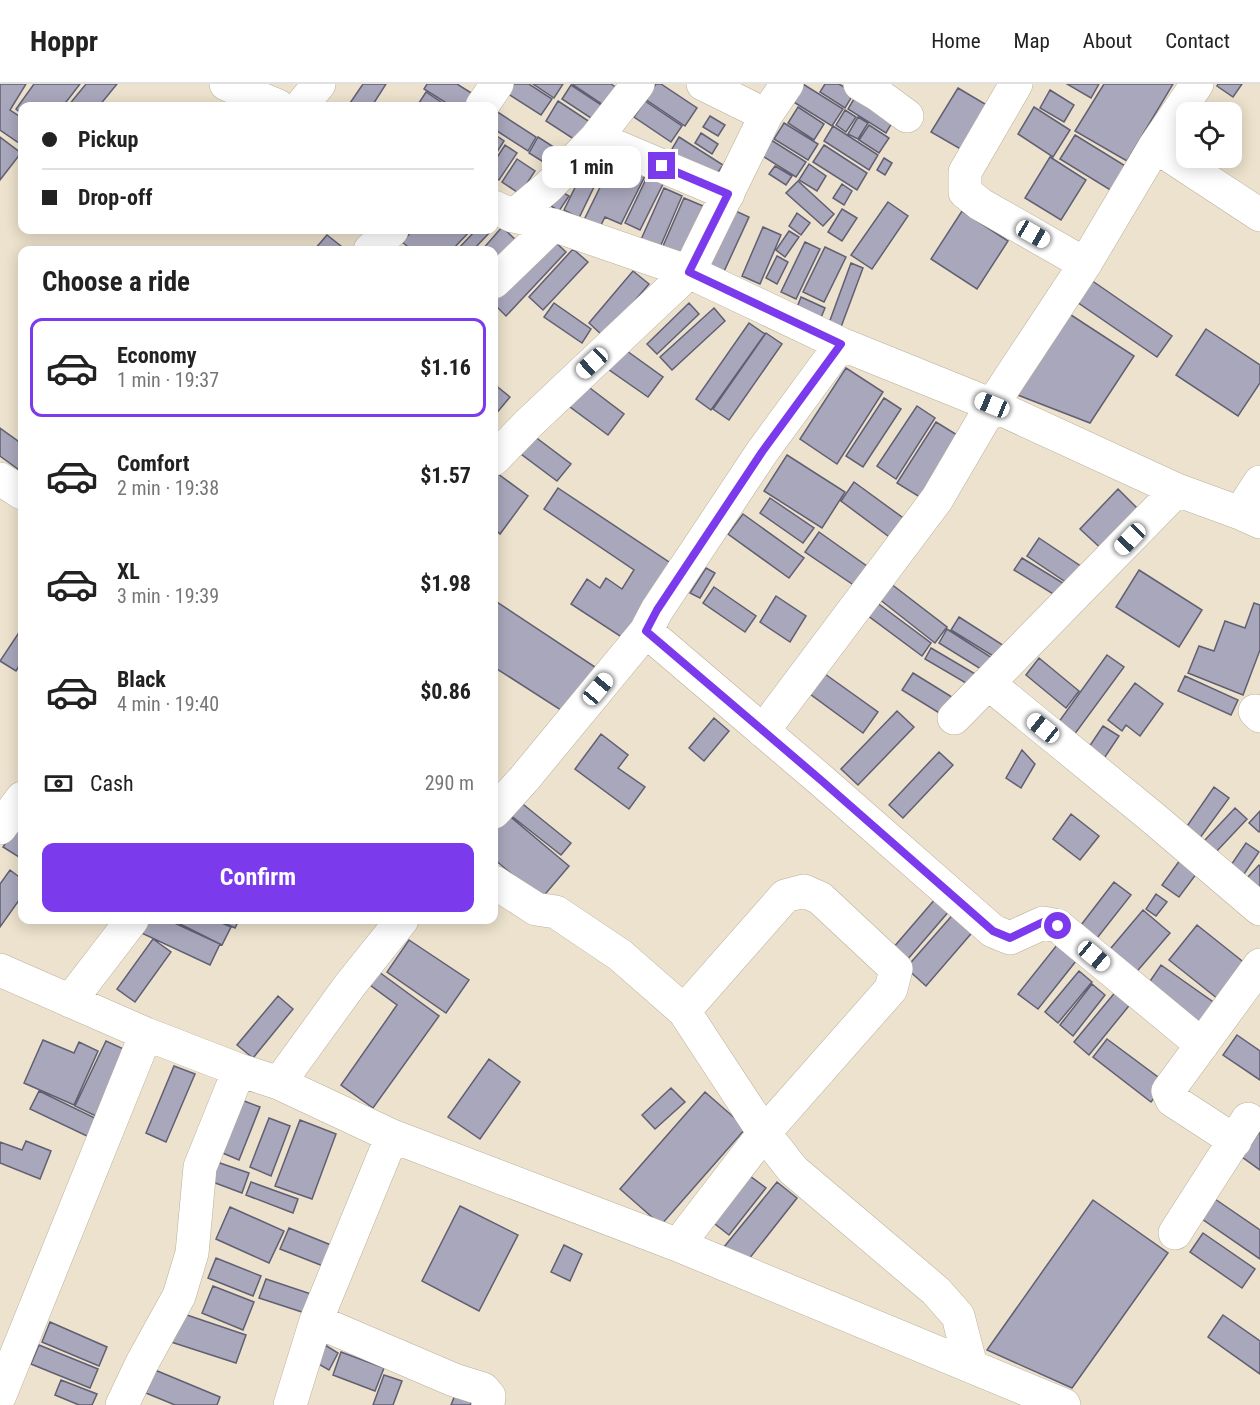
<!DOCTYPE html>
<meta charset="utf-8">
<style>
:root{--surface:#fff;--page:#f2f2f2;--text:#222;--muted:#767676;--line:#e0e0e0;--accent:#7c3aed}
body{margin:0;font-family:"Roboto Condensed",sans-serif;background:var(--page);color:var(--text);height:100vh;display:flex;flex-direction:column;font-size:22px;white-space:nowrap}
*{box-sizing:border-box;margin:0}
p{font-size:20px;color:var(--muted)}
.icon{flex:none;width:33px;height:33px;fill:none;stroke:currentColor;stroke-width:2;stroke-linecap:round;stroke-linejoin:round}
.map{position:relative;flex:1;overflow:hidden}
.drawer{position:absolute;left:18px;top:162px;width:480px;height:678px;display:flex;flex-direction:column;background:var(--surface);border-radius:12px;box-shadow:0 3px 15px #0003}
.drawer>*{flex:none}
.banner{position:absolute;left:18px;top:18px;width:480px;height:132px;border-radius:12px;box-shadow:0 3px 15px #0003;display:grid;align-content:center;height:132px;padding:0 24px;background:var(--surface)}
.fabs{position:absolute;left:1176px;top:18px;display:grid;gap:12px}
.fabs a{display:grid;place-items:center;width:66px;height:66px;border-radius:12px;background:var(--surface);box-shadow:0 3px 15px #0003;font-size:30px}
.end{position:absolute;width:27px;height:27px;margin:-14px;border:8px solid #7c3aed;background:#fff;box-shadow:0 0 0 3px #fff}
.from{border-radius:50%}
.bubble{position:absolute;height:42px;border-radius:12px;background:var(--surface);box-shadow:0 3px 15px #0003;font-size:20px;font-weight:700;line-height:42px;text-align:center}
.car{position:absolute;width:18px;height:36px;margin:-18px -9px;border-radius:8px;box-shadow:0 0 4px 2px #0007;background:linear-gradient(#fff 24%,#345 0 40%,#fff 0 76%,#345 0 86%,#fff 0)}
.banner b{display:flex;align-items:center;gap:21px;height:57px;font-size:22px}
.banner b+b{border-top:2px solid var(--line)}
.banner i{width:15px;height:15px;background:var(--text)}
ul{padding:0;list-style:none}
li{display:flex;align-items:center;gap:18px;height:99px;margin:0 12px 9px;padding:0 12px;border:3px solid transparent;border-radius:12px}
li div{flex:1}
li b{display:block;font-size:22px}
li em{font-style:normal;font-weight:700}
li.active{border-color:var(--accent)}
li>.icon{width:54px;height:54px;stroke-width:1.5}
h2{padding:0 24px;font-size:27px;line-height:72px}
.pay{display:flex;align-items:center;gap:15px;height:66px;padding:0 24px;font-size:22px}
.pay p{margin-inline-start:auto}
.button{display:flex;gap:12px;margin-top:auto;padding:12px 24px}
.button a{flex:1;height:69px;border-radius:12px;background:var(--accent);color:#fff;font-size:24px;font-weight:700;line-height:69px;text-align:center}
header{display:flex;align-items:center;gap:36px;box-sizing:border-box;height:84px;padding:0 30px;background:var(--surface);border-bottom:2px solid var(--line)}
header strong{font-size:28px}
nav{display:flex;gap:33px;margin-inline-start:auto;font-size:21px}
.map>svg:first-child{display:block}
.building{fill:#a9a7bc;stroke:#615f72;stroke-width:1.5}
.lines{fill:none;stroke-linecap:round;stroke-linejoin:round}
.minor-casing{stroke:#b9af9b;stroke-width:34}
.minor{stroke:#fff;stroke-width:33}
.route{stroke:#7c3aed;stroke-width:8}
</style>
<header>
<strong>Hoppr</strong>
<nav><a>Home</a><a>Map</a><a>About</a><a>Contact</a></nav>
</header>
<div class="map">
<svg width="1260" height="1321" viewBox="0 0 1260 1321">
<rect width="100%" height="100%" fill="#ece2cd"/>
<path class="building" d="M0 0H26L10 26 22 34V61L0 46Z
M34 0H80L63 22H22V30L16 25Z
M86 0H117L99 22H68Z
M363 0H386L372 22H348Z
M427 0H457L481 15 476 22H451L424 5Z
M511 0H529L552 15 541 31 505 8Z
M533 0H563L554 14Z
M572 0H611L623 8 611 26Z
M656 0H661L697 24 685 42 645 15Z
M803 0 843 25 832 42 789 15Z
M825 0H839L854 9 845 24 820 8Z
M1067 0H1099L1091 14Z
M1104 0H1173L1127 77 1075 47Z
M1218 0H1242L1233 13 1217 2Z
M571 1 609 26 600 40 562 15Z
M958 4 990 23 964 67 931 48Z
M1050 6 1074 21 1064 38 1040 24Z
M426 8 447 22H417Z
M858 8 896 32 886 49 848 25Z
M558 17 599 44 586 63 546 37Z
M645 17 682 42 671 58 634 33Z
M798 23 824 40 814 56 788 39Z
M1034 23 1070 46 1053 73 1018 50Z
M845 26 856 33 846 48 836 41Z
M496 27 536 53 528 67 494 45V32Z
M710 32 725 41 718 52 703 43Z
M858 33 868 39 858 55 848 50Z
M784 39 818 60 808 76 774 55Z
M869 41 889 54 879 69 859 56Z
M833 42 878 71 869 86 824 57Z
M701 49 718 60 712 70 695 59Z
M494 50 504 57 494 73Z
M1075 51 1127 83 1112 107 1060 75Z
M0 53 21 69 0 96Z
M538 53 563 69 553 84 529 69Z
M679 53 723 81 712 97 669 70Z
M768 54 806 78 796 93 758 69Z
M505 61 517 69 499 96 494 92V78Z
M824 61 867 89 857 106 813 78Z
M591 71 606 78 579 134 564 126Z
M1050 73 1086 96 1061 136 1025 114Z
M884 74 892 79 885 91 877 86Z
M517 75 535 87 520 110 502 98Z
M613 77 645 92 621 140 605 133 600 143 584 136Z
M809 80 826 92 817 107 799 96Z
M775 82 792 92 786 101 769 90Z
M648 91 664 98 640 146 625 139Z
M798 97 834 130 823 142 786 109Z
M842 100 852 107 844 121 833 114Z
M664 104 682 112 658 168 639 160Z
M560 107 569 112 559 127 551 122Z
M684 114 703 122 679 178 660 169Z
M888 118 908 132 872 185 851 171Z
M729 124 749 133 721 194 700 173Z
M842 125 857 134 842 157 828 148Z
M962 127 1008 157 977 205 931 175Z
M797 129 810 139 801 151 789 142Z
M502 143 518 158 494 187V166H482Z
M763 143 781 151 760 200 742 192Z
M413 146H471L452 166H412L402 158Z
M476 146H492L473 166H457Z
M789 147 799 153 785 173 776 166Z
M327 151 346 166H314Z
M551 154 566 168 506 232 494 220V215Z
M805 158 820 165 796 215 781 208Z
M825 163 846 173 824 218 803 208Z
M573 165 588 178 543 226 529 213Z
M777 172 788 178 777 200 766 194Z
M851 179 863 184 841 243 829 239Z
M633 187 649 200 604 253 589 239Z
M1091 196 1172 252 1157 273 1077 218Z
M801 213 825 224 820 236 796 226Z
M554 219 591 245 582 259 544 233Z
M689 219 699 230 657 270 647 260Z
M714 224 725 237 672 286 660 273Z
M1068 229 1134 272 1090 339 1015 310Z
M749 239 765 250 711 326 696 315Z
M1206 245 1260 281V299L1238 332 1176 291Z
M766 249 782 260 729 336 713 325Z
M620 262 663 293 648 313 605 283Z
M846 284 883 308 837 380 800 355Z
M582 298 624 330 608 351 566 320Z
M494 300 510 313 495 331 494 330Z
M884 314 901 325 863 383 846 372Z
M917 322 935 334 896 395 877 382Z
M936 338 962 354 923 415 897 399Z
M0 344 22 360V388L0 372Z
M534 352 571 380 557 397 521 370Z
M787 371 845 408 822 444 764 407Z
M494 387 528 412 500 450 494 444Z
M854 398 906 436 892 455 841 417Z
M558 404 672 480 623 554 571 520 587 495 600 504 606 494 622 505 634 486 544 425Z
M1118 405 1143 430 1106 469 1080 445Z
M770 414 814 444 803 459 760 429Z
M743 430 804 474 789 494 728 450Z
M819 448 871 485 858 504 805 468Z
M1039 454 1088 487 1076 505 1027 472Z
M1022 474 1071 504 1063 516 1014 486Z
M706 484 715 489 700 514 690 509Z
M1139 486 1202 526 1179 563 1116 523Z
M886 496 947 543 935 559 874 511Z
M714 503 756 532 745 548 703 519Z
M776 512 806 532 790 558 760 538Z
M494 516 595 583 567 630 494 583V584Z
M876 518 931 559 922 572 867 531Z
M1254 519 1260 521V566L1243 611 1188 589 1199 562 1214 567 1225 537 1245 544Z
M959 533 1009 565 998 575 951 546Z
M22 544V577L16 587 0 577Z
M947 545 992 574 984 587 939 559Z
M931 564 977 591 971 602 925 575Z
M1107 571 1124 583 1074 651 1058 639Z
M1039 574 1079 607 1066 624 1026 591Z
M913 589 960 618 949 635 902 606Z
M825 590 878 628 863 649 810 610Z
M1185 592 1238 616 1231 631 1178 607Z
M1135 599 1163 620 1140 652 1126 641 1122 647 1108 636Z
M897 627 914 643 858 701 841 685Z
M714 634 729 647 704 677 689 664Z
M1103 642 1119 652 1103 676 1087 666Z
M601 650 628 671 618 684 645 703 629 725 575 685Z
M1022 666 1035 680 1021 704 1006 694Z
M939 668 953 681 903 734 889 721Z
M1214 703 1229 714 1197 758 1183 748Z
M519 717 571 759 561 771 509 730Z
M1235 724 1247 735 1216 768 1204 757Z
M1260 727V747L1259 748 1249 739Z
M506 729 569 782 541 815 494 775V744Z
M1071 730 1099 752 1080 776 1053 755Z
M16 743 22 747V775L3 763Z
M1246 759 1259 768 1240 796 1227 787Z
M1180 776 1197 789 1179 813 1162 801Z
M1259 781 1260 782V807L1246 795Z
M10 786 22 795V812L0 843V800Z
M1114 798 1131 811 1094 858 1078 845Z
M942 807 956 819 901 883 887 871Z
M1156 810 1167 818 1156 832 1146 825Z
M1143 826 1170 849 1133 892 1106 870Z
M956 827 976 844 926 902 906 884Z
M140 836H168L220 860 210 881 135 846Z
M172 836H215L231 843 222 861Z
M218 836H239L235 844Z
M1197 841 1246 880 1218 915 1169 876Z
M153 855 171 868 135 918 117 905Z
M409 856 469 896 446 929 387 888Z
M1057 861 1076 877 1038 925 1018 910Z
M1161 881 1216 920 1198 945 1144 906Z
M1079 887 1092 898 1058 939 1045 928Z
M379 888 439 932 373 1024 341 1001 397 921 370 901Z
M1092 900 1105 911 1073 952 1060 941Z
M1117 906 1132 918 1089 971 1074 958Z
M278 912 293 925 253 974 237 961Z
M1237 951 1260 967V996L1223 971Z
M1107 955 1166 999 1151 1018 1093 973Z
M43 956 74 969 79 958 98 967 74 1021 24 999Z
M106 957 128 967 98 1033 75 1022Z
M489 975 520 998 480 1055 448 1033Z
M174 982 195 990 166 1058 146 1049Z
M671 1004 685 1018 655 1045 642 1031Z
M39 1007 97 1035 89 1053 30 1025Z
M705 1008 746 1044 661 1141 620 1105Z
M239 1015 260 1023 239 1076 218 1067Z
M269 1034 290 1042 271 1092 250 1083Z
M300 1036 336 1050 312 1115 275 1102Z
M1260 1047V1086L1242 1073Z
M26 1057 51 1067 40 1095 0 1079V1058L22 1066Z
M217 1078 249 1089 242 1109 210 1097Z
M746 1089 766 1104 729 1151 710 1136Z
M251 1098 298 1115 293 1129 246 1111Z
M777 1098 797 1114 745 1180 724 1163Z
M1215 1115 1260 1146V1175L1202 1135Z
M1093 1116 1168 1169 1072 1304 987 1266Z
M460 1122 518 1151 479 1227 422 1197Z
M230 1123 284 1147 269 1179 216 1155Z
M289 1144 331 1161 323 1182 280 1165Z
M1203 1149 1255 1185 1242 1204 1190 1168Z
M564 1161 582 1170 570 1197 551 1188Z
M216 1174 261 1192 253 1212 208 1194Z
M266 1195 314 1211 308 1230 259 1214Z
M213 1202 254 1218 243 1246 202 1229Z
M181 1229 246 1251 236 1279 171 1258Z
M1223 1231 1260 1257V1290L1208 1253Z
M50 1238 107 1263 99 1282 42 1258Z
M39 1261 98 1285 90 1304 31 1280Z
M325 1261 338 1269 329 1286 315 1278Z
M341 1268 384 1284 375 1307 333 1291Z
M155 1286 220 1313 217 1321H175L146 1309Z
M384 1291 402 1297 393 1321H373Z
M61 1296 97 1310 92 1321H79L55 1311Z
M455 1311 472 1317 470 1321H451Z"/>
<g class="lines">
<g class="minor-casing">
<path id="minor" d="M226 0 278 22
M703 0 766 31
M860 0 877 10 907 32
M1016 0 965 88V108L980 120 1085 180
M301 22 319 0
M482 22 497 0
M596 54 728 110
M1155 62 1260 131
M494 123 513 132 553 141 689 188 841 260 992 321 1177 406 1240 429 1260 438
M513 132 547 104 596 54 638 0
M370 166 392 146
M494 198 553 141
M494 375 528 340 689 188 766 31 787 0
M0 395 22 409
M1240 429 1260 398
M646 547 822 697 993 847 1010 854 1043 839 1058 842 1202 961
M988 599 1152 733 1260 825
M1255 627 1260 632
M954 634 1177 406
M763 647 937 415 992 321 1085 180 1155 62 1197 0
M494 728 524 695 646 547 657 526 762 368 841 260
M0 744 22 714
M494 798 536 825 556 828 620 871 684 927 764 1049 793 1086 936 1207 958 1232 971 1282
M0 886 146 950 239 986 279 999 392 1052 678 1161 1064 1321
M70 917 132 836
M279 999 350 901 402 836
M1235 1057 1172 1016 1168 1007 1260 881
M1175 1149 1248 1035
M678 1161 764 1049 891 905 896 885 820 814 804 807 785 812 684 927
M316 1237 454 1296 483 1305 489 1312 488 1321
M0 1311 146 950
M122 1321 142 1279 179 1212 192 1169 200 1083 239 986
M290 1321 316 1237 392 1052"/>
</g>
<use href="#minor" class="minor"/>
</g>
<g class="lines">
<path class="route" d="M662 82 728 110 689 188 841 260 762 368 657 526 646 547 822 697 993 847 1010 854 1043 838 1058 842"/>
</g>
</svg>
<div class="fabs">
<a><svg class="icon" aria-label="locate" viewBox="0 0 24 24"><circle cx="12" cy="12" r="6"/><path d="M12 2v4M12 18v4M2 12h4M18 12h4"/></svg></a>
</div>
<i class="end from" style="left:1058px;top:842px"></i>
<i class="end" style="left:662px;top:82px"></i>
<div class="bubble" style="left:542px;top:62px;width:99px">1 min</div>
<i class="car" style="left:1033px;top:150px;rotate:120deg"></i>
<i class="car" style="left:592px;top:279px;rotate:227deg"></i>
<i class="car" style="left:992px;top:321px;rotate:292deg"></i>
<i class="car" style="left:1130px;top:455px;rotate:224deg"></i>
<i class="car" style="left:598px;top:605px;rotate:40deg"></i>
<i class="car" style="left:1043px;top:644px;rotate:309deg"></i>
<i class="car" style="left:1094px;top:872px;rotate:130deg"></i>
<div class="banner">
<b><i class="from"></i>Pickup</b>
<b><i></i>Drop-off</b>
</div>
<section class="drawer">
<h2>Choose a ride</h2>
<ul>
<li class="active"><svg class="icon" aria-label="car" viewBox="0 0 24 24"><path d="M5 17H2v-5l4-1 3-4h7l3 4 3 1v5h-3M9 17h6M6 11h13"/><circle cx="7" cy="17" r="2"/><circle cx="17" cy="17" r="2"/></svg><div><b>Economy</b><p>1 min · 19:37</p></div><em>$1.16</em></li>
<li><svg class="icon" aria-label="car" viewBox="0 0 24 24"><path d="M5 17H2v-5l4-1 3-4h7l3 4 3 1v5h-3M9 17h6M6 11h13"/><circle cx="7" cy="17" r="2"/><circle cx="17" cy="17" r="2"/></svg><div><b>Comfort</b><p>2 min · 19:38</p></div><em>$1.57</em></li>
<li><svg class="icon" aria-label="car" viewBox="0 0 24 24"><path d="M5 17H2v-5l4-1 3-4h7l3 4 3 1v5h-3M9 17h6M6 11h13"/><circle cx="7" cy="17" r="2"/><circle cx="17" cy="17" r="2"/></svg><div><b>XL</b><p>3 min · 19:39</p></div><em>$1.98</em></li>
<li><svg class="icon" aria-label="car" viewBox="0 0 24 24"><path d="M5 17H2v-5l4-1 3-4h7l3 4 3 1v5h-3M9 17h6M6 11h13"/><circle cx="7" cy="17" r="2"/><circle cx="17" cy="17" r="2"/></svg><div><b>Black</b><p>4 min · 19:40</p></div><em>$0.86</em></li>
</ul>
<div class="pay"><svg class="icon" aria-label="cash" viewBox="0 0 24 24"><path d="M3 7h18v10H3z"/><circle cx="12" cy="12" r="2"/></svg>Cash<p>290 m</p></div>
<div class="button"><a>Confirm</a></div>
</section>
</div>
